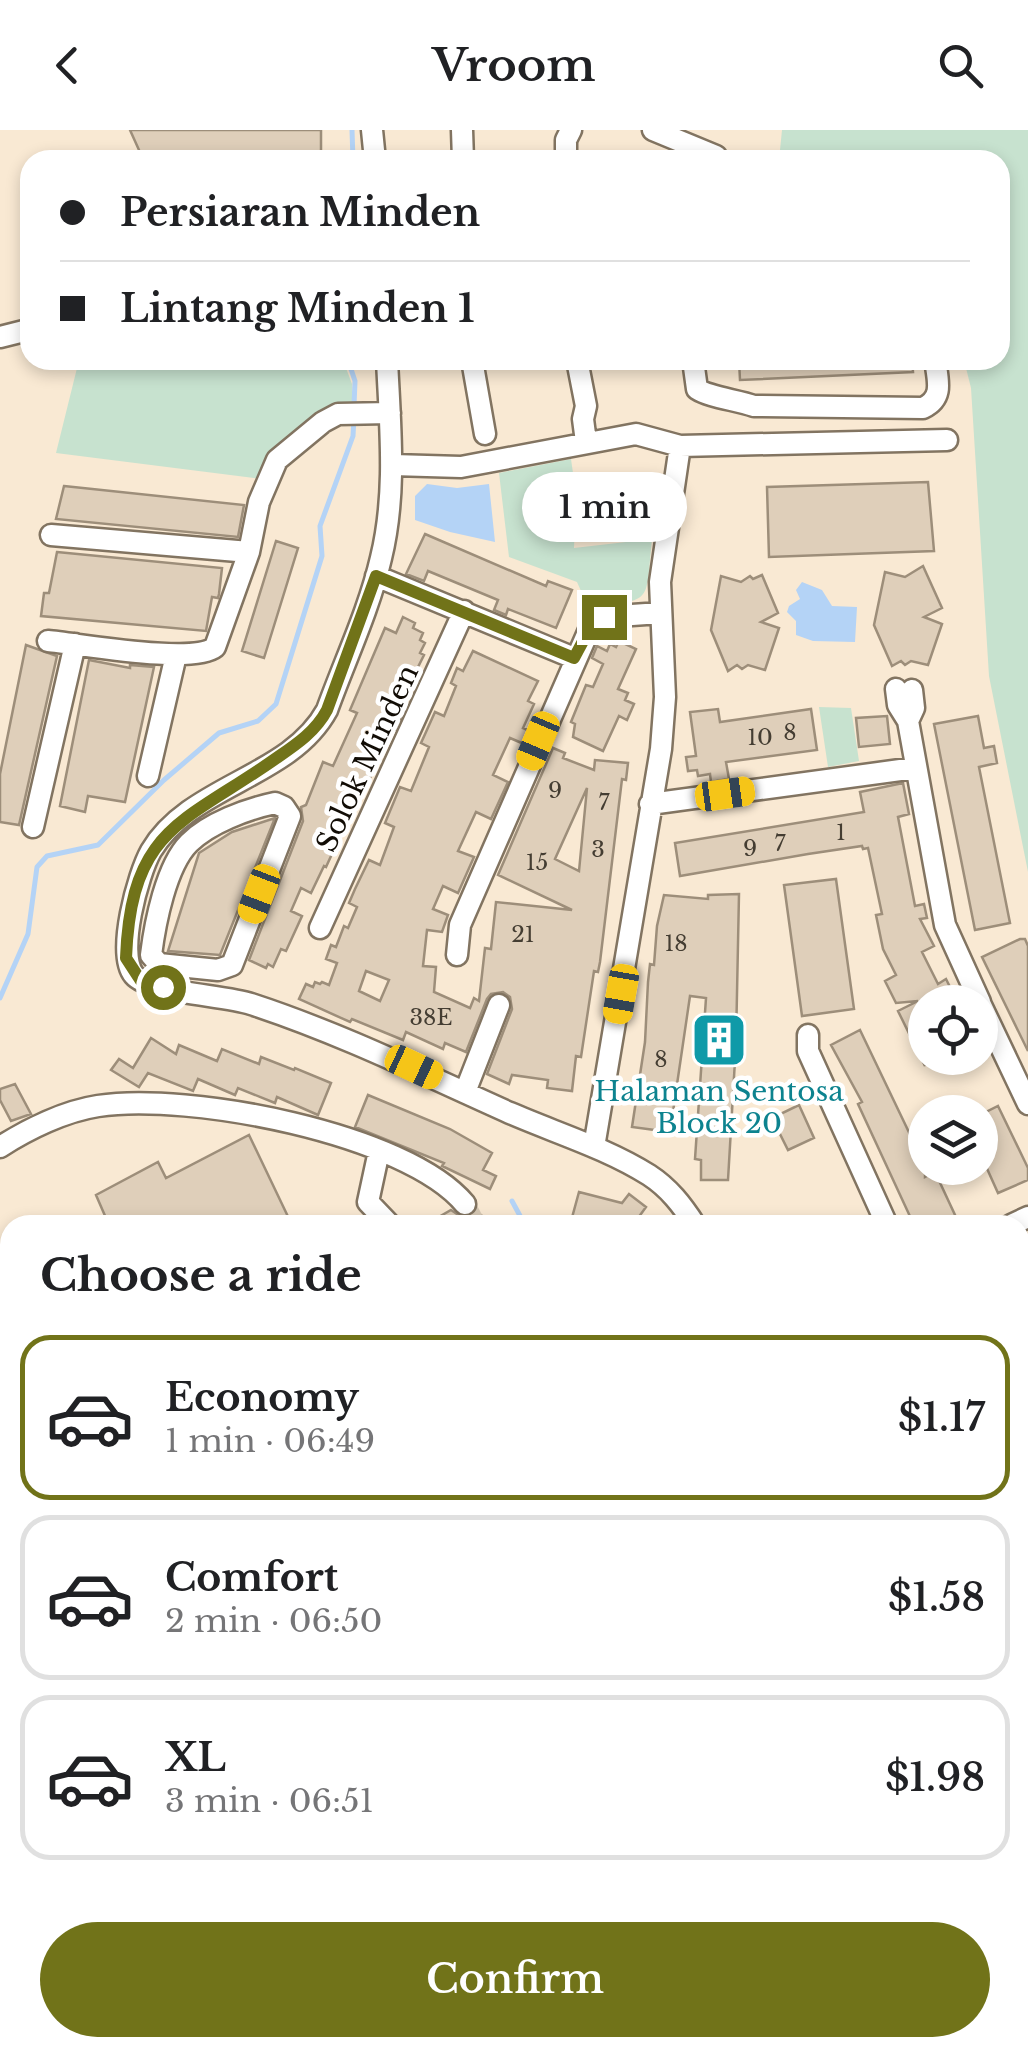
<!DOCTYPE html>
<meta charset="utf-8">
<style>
:root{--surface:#fff;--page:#f6f6f6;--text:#202124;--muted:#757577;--line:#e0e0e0;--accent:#717319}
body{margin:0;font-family:"Libre Baskerville",serif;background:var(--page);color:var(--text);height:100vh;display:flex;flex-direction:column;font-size:38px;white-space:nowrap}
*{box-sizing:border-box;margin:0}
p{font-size:32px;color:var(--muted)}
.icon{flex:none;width:55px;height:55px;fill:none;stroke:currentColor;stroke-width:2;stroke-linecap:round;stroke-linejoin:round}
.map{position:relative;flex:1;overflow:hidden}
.details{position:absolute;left:0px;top:1085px;width:1030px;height:842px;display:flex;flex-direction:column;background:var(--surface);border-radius:30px 30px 0 0;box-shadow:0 5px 15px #0003}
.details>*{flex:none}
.guide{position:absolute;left:20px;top:20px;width:990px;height:220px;border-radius:30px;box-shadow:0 5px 15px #0003;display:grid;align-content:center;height:220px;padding:0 40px;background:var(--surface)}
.buttons{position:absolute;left:908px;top:855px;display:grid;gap:20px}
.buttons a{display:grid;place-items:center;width:90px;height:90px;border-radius:50%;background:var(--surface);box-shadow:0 5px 15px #0003;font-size:50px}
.end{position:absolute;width:45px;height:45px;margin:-22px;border:12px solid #717319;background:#fff;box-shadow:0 0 0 5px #fff}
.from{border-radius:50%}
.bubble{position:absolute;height:70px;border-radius:35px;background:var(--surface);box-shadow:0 5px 15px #0003;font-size:32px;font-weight:600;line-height:70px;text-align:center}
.car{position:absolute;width:30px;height:60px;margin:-30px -15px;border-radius:12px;box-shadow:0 0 8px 2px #0007;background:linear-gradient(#f5c518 24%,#345 0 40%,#f5c518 0 76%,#345 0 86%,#f5c518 0)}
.guide b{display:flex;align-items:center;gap:35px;height:95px;font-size:38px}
.guide b+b{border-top:2px solid var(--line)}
.guide i{width:25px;height:25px;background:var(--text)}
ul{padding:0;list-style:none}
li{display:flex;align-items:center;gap:30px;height:165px;margin:0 20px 15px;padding:0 20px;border:5px solid var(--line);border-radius:30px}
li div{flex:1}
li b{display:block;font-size:38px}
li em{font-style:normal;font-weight:600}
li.on{border-color:var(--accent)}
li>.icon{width:90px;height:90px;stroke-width:1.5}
h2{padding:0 40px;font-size:45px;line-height:120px}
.primary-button{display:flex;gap:20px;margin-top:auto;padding:20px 40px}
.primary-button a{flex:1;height:115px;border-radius:60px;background:var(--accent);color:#fff;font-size:40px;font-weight:600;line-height:115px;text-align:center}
header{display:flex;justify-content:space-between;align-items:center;height:130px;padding:0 40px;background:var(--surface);font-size:45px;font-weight:600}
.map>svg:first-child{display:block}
.green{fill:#c7e2cf}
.water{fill:#b4d3f6}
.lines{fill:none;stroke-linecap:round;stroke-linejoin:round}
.stream{stroke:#b4d3f6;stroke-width:5}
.building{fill:#dfcfba;stroke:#9d8e7a;stroke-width:2.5;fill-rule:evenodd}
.minor-tunnel{stroke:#d6c8b4;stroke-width:20;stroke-dasharray:20 10;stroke-linecap:butt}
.minor-casing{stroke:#827461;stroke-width:25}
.path{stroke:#958a7a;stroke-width:2.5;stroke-dasharray:2.5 8;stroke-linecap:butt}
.minor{stroke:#fff;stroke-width:20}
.route{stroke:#717319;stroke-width:12}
.labels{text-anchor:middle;stroke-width:9;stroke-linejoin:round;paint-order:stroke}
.number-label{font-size:22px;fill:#443d32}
.street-label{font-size:28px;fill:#110c05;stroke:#fff}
.culture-label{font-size:28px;fill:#0d838f;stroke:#fff}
</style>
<header><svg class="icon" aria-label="back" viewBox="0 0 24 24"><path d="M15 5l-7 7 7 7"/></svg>Vroom<svg class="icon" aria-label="search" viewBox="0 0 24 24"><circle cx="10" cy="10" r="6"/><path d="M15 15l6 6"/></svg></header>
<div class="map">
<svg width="1028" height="1926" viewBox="0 0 1028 1926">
<rect width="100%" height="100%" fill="#f9e9d3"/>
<path class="green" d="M782 0H1028V742L989 546 971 258 964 230H1000V30H779Z
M79 230H343L352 254 353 275 261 349 56 323Z
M571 329 576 364 574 418 652 409C645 474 655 470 588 477L577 452 509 427 499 343Z
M819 577 851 578 859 631 828 637Z"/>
<path class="water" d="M427 354 457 358 489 354 495 412 450 402 415 390V366Z
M802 452 822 460 832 476 857 477 855 512 813 511 796 505V491L787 482 789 476 800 469 796 460Z"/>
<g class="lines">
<path class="stream" d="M352 0 353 30
M348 230 355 251 354 276
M0 868 28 804 37 737 47 726 98 715 164 650 219 603 258 591 276 574 322 426 320 396 353 306 354 287
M512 1071 525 1095"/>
</g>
<path class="building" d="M130 0H321V20L317 30H139V20Z
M739 230H912L913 242 740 250Z
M928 352 934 421 769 427 767 357Z
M64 356 244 375 238 407 56 389Z
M583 369 644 373 643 390 582 386Z
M425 404 546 456 548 451 572 460 556 498 508 479 506 485 494 480 498 470 428 441 424 451 406 444Z
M276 411 298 418 264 528 242 521Z
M57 422 222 438 219 464 218 468 212 467 206 501 41 486 44 463H49Z
M923 436 942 478 924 487 942 494 928 535 911 531 905 535 901 531 892 536 874 495 885 442 905 447Z
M762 445 778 483 761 492 779 498 765 540 748 535 742 539 737 535 728 541 711 500 721 446 741 452 750 446 753 449Z
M403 487 415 493 413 498 423 503 420 510 425 513 420 523 424 525 406 561 397 557 386 580 401 587 395 600 385 596 372 626 380 629 361 665 347 660 336 686 347 691 326 737 324 736 311 763 301 758 291 781 302 786 286 821 281 819 273 837 268 834 266 838 249 830 303 691 301 677 306 675 323 632 333 636 357 583 350 580 385 498 396 503Z
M619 511 636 519 618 559 628 563 625 570 634 574 627 590 619 586 603 621 573 607 575 594 571 592 586 555 593 557 603 534 592 528 597 516 607 521 610 514 616 517Z
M26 515 57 526 19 695 0 692V644Z
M473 521 538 551 528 571 534 574 523 598 530 601 524 614 510 608 493 645 508 652 491 689 476 682 458 721 474 727 458 763 443 756 433 779 448 785 442 802 427 800 423 836 436 837 434 862 470 878 474 868 479 871 485 818 491 819 496 772 572 780 498 745 553 618 565 623 563 628 594 640 595 630 628 633 626 650 622 649 600 832 598 842 594 841 581 927 576 926 572 961 547 958 548 950 512 945 509 954 487 944 512 879 510 867 503 862 491 864 487 869 466 922 445 913 443 919 406 902 403 910 352 889 350 892 299 869 306 854 313 857 315 852 320 854 322 852 329 855 337 833 326 829 331 815 336 817 344 796 348 798 357 777 349 773 355 759 369 730 380 735 394 697 385 693 400 657 411 661 429 617 421 613 426 602 435 582 444 586 456 556 451 553 457 538 463 541ZM587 658 579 741 555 729ZM366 841 389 850 380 871 359 861Z
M89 530 130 538V535L154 537 125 672 88 666 85 682 60 676Z
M718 579 720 592 811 579 817 620 726 632 729 649 711 652 710 644 698 646 697 640 688 641 686 627 696 626 690 582Z
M887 586 890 614 859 617 856 588Z
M978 586 984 618 994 616 997 633 979 637 1010 793 975 800 934 594Z
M903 653 909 684 898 687 915 776 924 774 927 788 920 789 934 816 922 822 938 854 946 849 956 869 949 872 925 870V936L898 881 918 871 896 873 885 851 896 845 883 819 876 785 882 784 868 718 863 719 862 716 808 724 680 746 675 713 864 682 860 662Z
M275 688 220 825 168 821 199 723 232 702Z
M836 749 854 879 802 886 784 755Z
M739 764 736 913 728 1050H701V1030L695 1029 706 868 690 866 670 1002 632 997 645 912 648 852 650 834 654 835 657 796 664 765 708 769V765Z
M1020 809H1025L1028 816V921L982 827Z
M860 900 917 1019 925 1015V1047L935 1042 955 1085 934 1095H914L858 974 862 972 831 915Z
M151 908 176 924 179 915 217 931 222 919 259 934 261 927 294 940 295 938 331 953 318 985 277 967 275 973 238 958 235 965 198 949 193 961 148 943 139 957 111 940 119 929 133 938Z
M15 954 31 984 11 991 0 970V959Z
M368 965 450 999 492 1023 483 1040 496 1046 490 1059 442 1036 444 1033 355 997Z
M799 975 814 1008 788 1020 772 988Z
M998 976 1028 1038V1050L998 1063 980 1023V985Z
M249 1005 292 1095H109L96 1065 158 1032 166 1048Z
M579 1062 622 1073 629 1064 646 1077 633 1095H570Z
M451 1080 463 1088 476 1082 496 1095H425Z"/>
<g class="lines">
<path class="minor-tunnel" d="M465 1074 476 1095"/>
<g class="minor-casing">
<path id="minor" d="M372 0 375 30
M462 0 463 30
M653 0 716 26
M566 30V10L571 0
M0 207 28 200
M387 230C390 296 397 363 381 428 369 480 345 530 327 580 290 648 190 655 151 721 138 744 116 824 134 845 149 863 225 865 251 874 340 903 425 945 510 983 556 1003 606 1018 649 1045 669 1058 682 1075 695 1095
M472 230 485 304
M577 230 586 276 583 289 586 312
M693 230 697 259C709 267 737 270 754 276L923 278C944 268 938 251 935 230
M393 335 461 337 636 304 680 316 947 310
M51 405 249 422
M376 446 574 528
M48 511C81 514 193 535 215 517L249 422 259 372 277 330 323 292 338 284 390 283
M896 559 898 575 908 591 945 795 980 872
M908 591 914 578 912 560
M148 646 176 525
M275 673 284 677 290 686 232 835 218 840 159 834 151 825C155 793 166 736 189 713 209 693 247 679 275 673Z
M650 674 915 638
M33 697 75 514
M320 798 464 481
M457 825 460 795 589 500 604 487 660 483
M980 873 1028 974
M808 905V921L887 1095
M465 962 499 875
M0 1017C28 999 65 981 98 976 187 962 406 1003 465 1074
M594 1017 661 619 665 567 660 452 680 316
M379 1021 368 1072 390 1095
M1011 1095 1028 1087
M1020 1257 1028 1254
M0 1266 10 1287
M0 1306 10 1300
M0 1370 10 1373
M1020 1403 1028 1417
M1020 1436 1028 1432
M1020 1611 1028 1608
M1020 1649 1028 1645
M0 1657 10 1667
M0 1676 10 1691
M0 1734 10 1715
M1020 1754 1028 1773
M0 1798 10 1802
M1020 1827 1028 1843
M224 1918 228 1926"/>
</g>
<path class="path" d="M1020 1798 1028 1795
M8 1903 10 1904
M20 1918 24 1926
M684 1919 696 1926
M541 1920 545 1926"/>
<use href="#minor" class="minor"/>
</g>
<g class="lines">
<path class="route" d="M163 857 141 851 126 828C131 696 185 693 278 627 297 614 316 601 327 580L376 446 574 528 589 500 604 487"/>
</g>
<defs>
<g id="building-square" transform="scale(2.875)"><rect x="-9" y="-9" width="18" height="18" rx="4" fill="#0f9aa8" stroke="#fff"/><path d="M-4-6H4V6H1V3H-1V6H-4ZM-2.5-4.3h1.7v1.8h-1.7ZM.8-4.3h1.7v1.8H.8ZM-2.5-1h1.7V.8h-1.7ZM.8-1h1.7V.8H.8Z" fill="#fff"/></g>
</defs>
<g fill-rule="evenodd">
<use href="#building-square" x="719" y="910"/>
</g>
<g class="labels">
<g class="number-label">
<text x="790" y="610">8</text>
<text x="760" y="615">10</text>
<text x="555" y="668">9</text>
<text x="604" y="680">7</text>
<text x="841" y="710">1</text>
<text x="780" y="721">7</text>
<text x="750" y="726">9</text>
<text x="598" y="727">3</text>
<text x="537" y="740">15</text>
<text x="523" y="812">21</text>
<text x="676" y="821">18</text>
<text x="431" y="895">38E</text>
<text x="661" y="937">8</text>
</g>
<g class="street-label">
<text transform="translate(367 628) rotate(-65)" y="10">Solok Minden</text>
</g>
<g class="culture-label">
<text x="719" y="971">Halaman Sentosa<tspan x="719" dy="32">Block 20</tspan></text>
</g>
</g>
</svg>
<div class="buttons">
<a><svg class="icon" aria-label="locate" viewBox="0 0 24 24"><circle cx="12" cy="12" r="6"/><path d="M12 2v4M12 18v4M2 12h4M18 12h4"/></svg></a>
<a><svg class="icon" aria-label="layers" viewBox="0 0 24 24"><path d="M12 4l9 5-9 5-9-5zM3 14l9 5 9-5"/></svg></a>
</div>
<i class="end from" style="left:163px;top:857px"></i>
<i class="end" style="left:604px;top:487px"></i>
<div class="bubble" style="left:522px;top:342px;width:165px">1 min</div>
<i class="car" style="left:538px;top:611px;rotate:203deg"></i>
<i class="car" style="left:725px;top:664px;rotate:82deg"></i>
<i class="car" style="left:259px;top:764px;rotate:201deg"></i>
<i class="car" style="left:621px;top:864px;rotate:190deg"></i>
<i class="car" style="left:414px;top:937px;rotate:115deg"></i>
<div class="guide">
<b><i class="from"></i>Persiaran Minden</b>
<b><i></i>Lintang Minden 1</b>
</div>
<section class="details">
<h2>Choose a ride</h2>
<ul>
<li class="on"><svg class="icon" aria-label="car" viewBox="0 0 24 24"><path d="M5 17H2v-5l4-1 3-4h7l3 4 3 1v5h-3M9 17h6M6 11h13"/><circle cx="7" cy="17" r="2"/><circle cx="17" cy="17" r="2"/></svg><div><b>Economy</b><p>1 min · 06:49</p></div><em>$1.17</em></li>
<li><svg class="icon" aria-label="car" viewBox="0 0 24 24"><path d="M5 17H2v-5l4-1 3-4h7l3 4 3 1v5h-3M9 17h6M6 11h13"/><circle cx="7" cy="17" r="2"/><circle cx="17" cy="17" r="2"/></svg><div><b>Comfort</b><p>2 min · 06:50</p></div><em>$1.58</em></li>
<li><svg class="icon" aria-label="car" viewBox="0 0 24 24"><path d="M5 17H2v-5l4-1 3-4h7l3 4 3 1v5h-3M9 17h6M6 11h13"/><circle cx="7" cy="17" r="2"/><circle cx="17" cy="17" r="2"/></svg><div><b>XL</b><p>3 min · 06:51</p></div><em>$1.98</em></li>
</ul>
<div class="primary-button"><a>Confirm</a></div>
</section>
</div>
